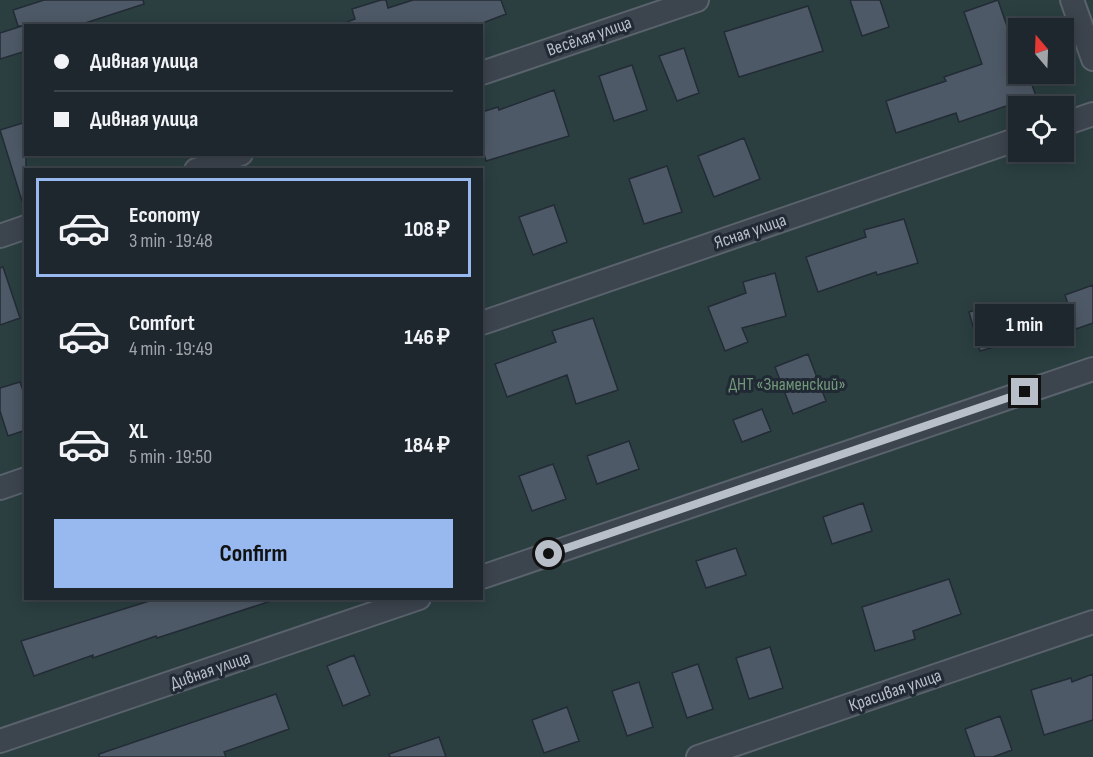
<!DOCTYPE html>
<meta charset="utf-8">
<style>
:root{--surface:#1e262e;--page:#262e36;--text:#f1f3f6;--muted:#a1a5aa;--line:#3c434a;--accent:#97b9ef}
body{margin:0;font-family:"Sofia Sans Condensed",sans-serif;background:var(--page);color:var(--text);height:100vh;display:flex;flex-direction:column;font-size:22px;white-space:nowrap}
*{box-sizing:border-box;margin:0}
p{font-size:20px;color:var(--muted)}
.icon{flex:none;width:33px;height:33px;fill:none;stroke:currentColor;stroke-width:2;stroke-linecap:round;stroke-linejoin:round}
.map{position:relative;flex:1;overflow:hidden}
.drawer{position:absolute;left:24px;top:168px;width:459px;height:432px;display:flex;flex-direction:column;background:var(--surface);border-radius:0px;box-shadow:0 3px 15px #0003,0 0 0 2px var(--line)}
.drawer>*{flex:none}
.hud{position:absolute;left:24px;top:24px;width:459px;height:132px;border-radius:0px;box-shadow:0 3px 15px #0003,0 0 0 2px var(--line);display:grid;align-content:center;height:132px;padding:0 30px;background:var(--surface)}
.needle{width:39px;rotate:341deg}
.buttons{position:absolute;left:1008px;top:18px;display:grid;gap:12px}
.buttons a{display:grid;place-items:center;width:66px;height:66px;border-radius:0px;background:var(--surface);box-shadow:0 3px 15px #0003,0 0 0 2px var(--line);font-size:30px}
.end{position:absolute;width:27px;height:27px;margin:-14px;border:8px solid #b8bfc9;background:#111;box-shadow:0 0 0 3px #111}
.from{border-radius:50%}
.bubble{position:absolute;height:42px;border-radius:0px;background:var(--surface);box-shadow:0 3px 15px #0003,0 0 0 2px var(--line);font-size:20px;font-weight:700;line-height:42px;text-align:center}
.hud b{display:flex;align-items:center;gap:21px;height:57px;font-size:22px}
.hud b+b{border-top:2px solid var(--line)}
.hud i{width:15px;height:15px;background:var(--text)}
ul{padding:10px 0 0;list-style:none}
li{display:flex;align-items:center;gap:18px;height:99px;margin:0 12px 9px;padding:0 18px;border:3px solid transparent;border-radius:0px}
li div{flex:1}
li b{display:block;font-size:22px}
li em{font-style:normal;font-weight:700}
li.selected{border-color:var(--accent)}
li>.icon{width:54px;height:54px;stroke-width:1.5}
.action{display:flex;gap:12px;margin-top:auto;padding:12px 30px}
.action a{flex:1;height:69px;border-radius:0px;background:var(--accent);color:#111;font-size:24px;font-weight:700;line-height:69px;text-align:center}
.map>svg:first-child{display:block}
.green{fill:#2b3f40;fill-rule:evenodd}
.building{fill:#4e5967;stroke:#232b36;stroke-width:1.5}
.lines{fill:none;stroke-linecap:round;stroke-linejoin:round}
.minor-casing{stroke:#5a626c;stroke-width:26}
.minor{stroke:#3c444e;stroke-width:22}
.route{stroke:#b8bfc9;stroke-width:8}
.labels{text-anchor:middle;stroke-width:6;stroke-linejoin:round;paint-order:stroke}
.street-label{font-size:18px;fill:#b8bfc9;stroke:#212934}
.park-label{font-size:18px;fill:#72987a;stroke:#212934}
</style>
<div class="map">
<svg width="1093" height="757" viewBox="0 0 1093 757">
<rect width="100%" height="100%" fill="#28323e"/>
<path class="green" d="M0 0H1093V757H0ZM26 26H482V154H26ZM1018 28H1064V74H1018ZM1018 106H1064V152H1018ZM26 170H482V598H26Z"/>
<path class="building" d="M44 0H143L144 4 76 26H26V51L0 59V33L22 26H18L13 10Z
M381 0H386L388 8 413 0H501L506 14 475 26H347V22L355 19 352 9Z
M850 0H880L889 27 862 36Z
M998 0 1018 58V74H1028L1036 96 959 122 956 113 896 133 886 101 946 81 944 77 982 64 964 12Z
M808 6 823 51 739 77 724 32Z
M684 48 699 93 677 101 659 56Z
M632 65 647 110 614 121 599 76Z
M554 90 569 136 486 161 482 147V112L498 107 499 110Z
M26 122V201H22L0 130Z
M744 138 760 179 714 197 698 156Z
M667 166 682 212 644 224 629 179Z
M554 205 567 242 533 255 519 217Z
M904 219 918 263 877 275 876 272 818 292 806 257 866 237 864 230Z
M3 267 20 318 0 325V268Z
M775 273 786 316 742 328 748 342 725 351 708 307 746 293 743 282Z
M1093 285V323L1076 329 1065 295Z
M1001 303 1012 342 980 351 969 312Z
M593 318 618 390 576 404 567 375 507 397 495 364 556 342 552 331Z
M808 354 826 401 793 414 775 367Z
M20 382 26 399V430L8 436 0 411V388Z
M762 409 771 431 742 442 733 420Z
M629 441 639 469 597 484 587 456Z
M553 464 566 499 532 511 519 476Z
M863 503 872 531 832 544 823 517Z
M736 548 746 575 706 588 696 561Z
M949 579 961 614 913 631 915 639 875 651 862 607Z
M159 598H270L271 601 157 638 156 636 93 658V655L34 676 21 641Z
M770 647 783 688 749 699 736 658Z
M354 655 370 695 343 706 327 666Z
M698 664 713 709 687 718 672 673Z
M1093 674V720L1044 735 1031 690 1071 678 1072 682Z
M639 682 653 727 627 736 612 691Z
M276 694 289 729 224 752 226 757H99V754Z
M567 707 579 741 544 753 532 720Z
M1000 716 1012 750 993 757H975L965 729Z
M439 737 446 757H390L389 754Z"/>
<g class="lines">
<g class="minor-casing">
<path id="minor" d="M1072 0 1093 59
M482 73 697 0
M1064 124 1093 114
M196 170 241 154
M0 236 26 227
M482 323 1018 139
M0 488 26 479
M482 577 1093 369
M0 741 419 598
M698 757 1093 622"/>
</g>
<use href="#minor" class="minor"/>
</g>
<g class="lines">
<path class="route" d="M549 554 1025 392"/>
</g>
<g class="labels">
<g class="street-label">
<text transform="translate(589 36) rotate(-19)" y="6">Весёлая улица</text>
<text transform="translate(750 231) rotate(-19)" y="6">Ясная улица</text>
<text transform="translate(210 670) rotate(-19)" y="6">Дивная улица</text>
<text transform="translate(895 690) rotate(-19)" y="6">Красивая улица</text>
</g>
<g class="park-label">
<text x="787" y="390">ДНТ «Знаменский»</text>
</g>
</g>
</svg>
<div class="buttons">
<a><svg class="needle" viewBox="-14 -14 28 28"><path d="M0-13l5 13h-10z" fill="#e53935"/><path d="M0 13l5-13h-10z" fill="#a1a5aa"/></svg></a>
<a><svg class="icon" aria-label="locate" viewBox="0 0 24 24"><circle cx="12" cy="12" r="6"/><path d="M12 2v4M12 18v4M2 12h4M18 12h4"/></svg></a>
</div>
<i class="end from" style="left:549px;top:554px"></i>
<i class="end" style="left:1025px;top:392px"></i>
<div class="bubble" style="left:975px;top:304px;width:99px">1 min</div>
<div class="hud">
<b><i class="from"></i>Дивная улица</b>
<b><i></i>Дивная улица</b>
</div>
<section class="drawer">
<ul>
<li class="selected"><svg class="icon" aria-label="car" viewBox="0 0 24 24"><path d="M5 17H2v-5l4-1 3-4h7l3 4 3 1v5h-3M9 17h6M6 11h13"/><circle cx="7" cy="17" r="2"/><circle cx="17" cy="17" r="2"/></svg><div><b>Economy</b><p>3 min · 19:48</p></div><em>108 ₽</em></li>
<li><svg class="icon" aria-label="car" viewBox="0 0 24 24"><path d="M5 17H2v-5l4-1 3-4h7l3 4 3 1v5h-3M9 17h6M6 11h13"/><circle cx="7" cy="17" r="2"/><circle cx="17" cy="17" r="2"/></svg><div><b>Comfort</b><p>4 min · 19:49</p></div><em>146 ₽</em></li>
<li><svg class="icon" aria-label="car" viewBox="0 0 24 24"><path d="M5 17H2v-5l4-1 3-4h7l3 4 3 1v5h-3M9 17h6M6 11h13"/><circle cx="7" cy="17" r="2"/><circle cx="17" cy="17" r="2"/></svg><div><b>XL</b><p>5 min · 19:50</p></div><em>184 ₽</em></li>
</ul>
<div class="action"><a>Confirm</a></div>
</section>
</div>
